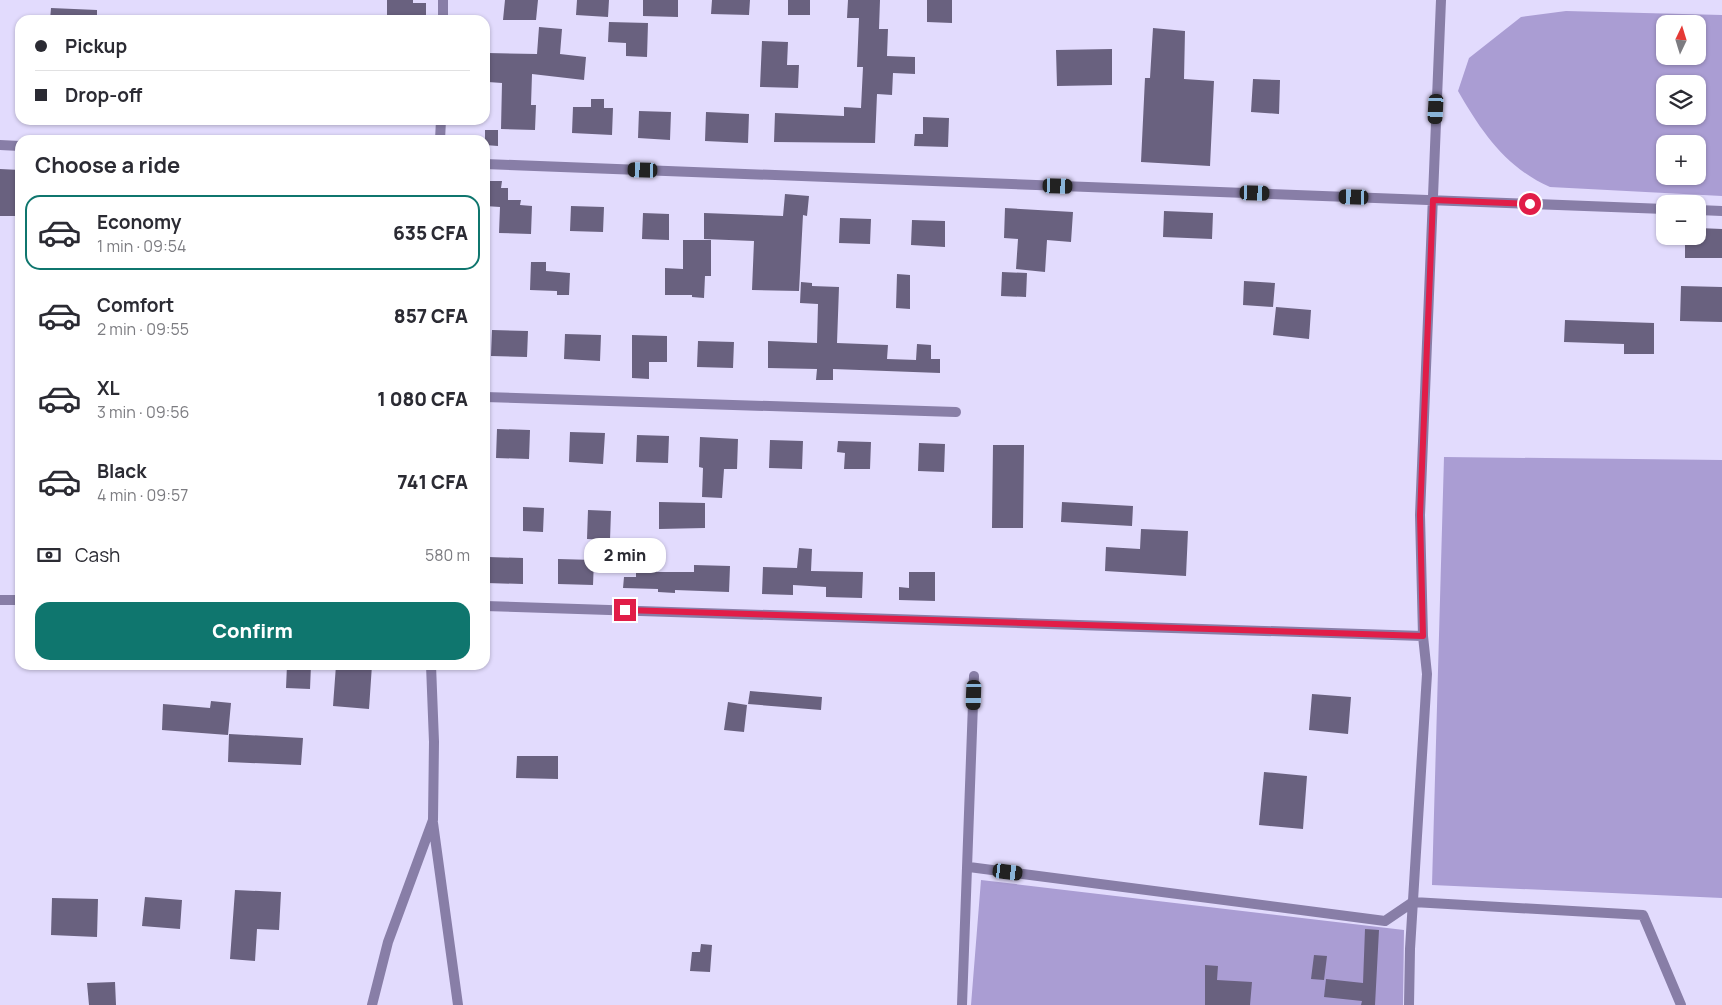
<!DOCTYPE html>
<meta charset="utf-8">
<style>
:root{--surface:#fff;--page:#f2f2f3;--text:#2b2b33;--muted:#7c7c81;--line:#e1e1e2;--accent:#0f766e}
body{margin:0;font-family:Manrope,sans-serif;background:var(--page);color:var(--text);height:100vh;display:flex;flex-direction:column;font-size:19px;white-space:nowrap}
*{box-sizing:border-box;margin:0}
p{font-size:16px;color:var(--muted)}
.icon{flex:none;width:28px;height:28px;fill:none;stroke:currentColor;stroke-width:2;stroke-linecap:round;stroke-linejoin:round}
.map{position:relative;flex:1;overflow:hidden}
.drawer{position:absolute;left:15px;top:135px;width:475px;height:535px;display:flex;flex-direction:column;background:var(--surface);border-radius:15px;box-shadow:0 1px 4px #0004}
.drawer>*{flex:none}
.hud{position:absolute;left:15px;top:15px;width:475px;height:110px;border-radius:15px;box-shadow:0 1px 4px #0004;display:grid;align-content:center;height:110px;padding:0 20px;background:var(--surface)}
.needle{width:32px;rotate:4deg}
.fabs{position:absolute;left:1656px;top:15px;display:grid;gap:10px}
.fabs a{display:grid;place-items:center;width:50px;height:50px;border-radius:10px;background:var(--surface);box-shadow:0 1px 4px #0004;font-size:25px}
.end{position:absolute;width:22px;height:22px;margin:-11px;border:6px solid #e11d48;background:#fff;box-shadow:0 0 0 2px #fff}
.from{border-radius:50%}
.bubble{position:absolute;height:35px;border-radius:15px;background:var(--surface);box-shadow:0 1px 4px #0004;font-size:16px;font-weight:800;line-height:35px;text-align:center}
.car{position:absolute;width:15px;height:30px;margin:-15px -8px;border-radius:6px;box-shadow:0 0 4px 1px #0007;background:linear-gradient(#222 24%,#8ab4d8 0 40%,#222 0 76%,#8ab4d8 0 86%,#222 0)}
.hud b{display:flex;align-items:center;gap:18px;height:48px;font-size:19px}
.hud b+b{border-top:1px solid var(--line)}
.hud i{width:12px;height:12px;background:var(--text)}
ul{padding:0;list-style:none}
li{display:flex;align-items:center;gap:15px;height:75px;margin:0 10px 8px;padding:0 10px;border:2px solid transparent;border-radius:15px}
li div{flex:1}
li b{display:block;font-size:19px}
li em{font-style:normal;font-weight:800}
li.selected{border-color:var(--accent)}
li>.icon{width:45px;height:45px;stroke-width:1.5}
h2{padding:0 20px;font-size:22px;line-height:60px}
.pay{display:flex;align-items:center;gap:12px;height:55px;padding:0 20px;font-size:19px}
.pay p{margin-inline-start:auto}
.cta{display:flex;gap:10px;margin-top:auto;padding:10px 20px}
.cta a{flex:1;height:58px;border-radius:15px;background:var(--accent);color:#fff;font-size:20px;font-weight:800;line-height:58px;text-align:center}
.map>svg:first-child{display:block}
.forest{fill:#aa9dd3;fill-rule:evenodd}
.building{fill:#69617f}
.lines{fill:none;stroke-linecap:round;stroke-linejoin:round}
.street{stroke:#887ea7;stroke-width:10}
.route{stroke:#e11d48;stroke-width:6}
</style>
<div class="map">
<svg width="1722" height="1005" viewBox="0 0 1722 1005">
<rect width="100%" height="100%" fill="#e2dbfd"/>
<path class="forest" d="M1566 11 1722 15V196L1550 187C1506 168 1481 131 1458 91L1469 58 1521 17ZM1665 24H1698V56H1665ZM1665 84H1698V116H1665ZM1665 144H1698V176H1665Z
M1444 457 1722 460V898L1432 885Z
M981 880 1404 930 1403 1005H971Z"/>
<path class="building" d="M387 0H413V3H426V20H387Z
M505 0H538L536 20H503Z
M577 0H609L608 17 576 15Z
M643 0H678V17L643 16Z
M712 0H750L749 15 711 14Z
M788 0H810V15H788Z
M848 0H880L879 29H888L887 56 915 57V74L893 73 892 95 877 94 875 143 774 142 775 113 844 116V107L861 108 863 67H857L859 18H847Z
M927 0H952V23L927 22Z
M51 8 97 10V20H50Z
M609 22 648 23 647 57 626 56V43L608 42Z
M539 27 562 29 560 54 586 57 584 80 532 74 531 105H536L535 130 501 129 502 83 488 82V53L537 54Z
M1153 28 1185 31 1184 79 1214 81 1210 166 1141 162 1145 78H1150Z
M762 41 788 42 787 65H799L798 88 760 87Z
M1112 49V85L1057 86 1056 50Z
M1253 79 1280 80 1279 114 1251 112Z
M591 99H604V108H613L612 135 572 133 573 107H591Z
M639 111 671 112 670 140 638 138Z
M706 112 749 114 748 143 705 141Z
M923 117 949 118 948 147 914 146 915 134H923Z
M485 130H498V146L485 145Z
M0 169 20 170 18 216H0Z
M486 181H502L501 188H508V200H521L520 205 532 206 531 234 499 233 500 207 485 206Z
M785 194 809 196 807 216 803 215 799 291 752 290 754 241 704 239V213L783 216Z
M571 206 604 207 603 232 570 231Z
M1005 208 1073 212 1071 242 1047 240 1045 272 1016 269 1018 239 1004 238Z
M1164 211 1213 213 1212 239 1163 237Z
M643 213 669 214V240L642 239Z
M840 218 871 219 870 244 839 243Z
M912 220 945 221V247L911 245Z
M1698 228 1722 229V258H1685V236H1698Z
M683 240H711V276H705L704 298 692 297V295H665V268L683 269Z
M531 262H546V271L570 273 569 295H557V291L530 290Z
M1002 272 1027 273 1026 297 1001 296Z
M897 274 910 275V309L896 308Z
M1244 281 1275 283 1273 307 1243 305Z
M801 282 812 283V286L839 287 837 343 888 345 887 359 916 360 917 344 931 345V359H940V373L833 369V380H816L817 369 768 368V341L817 343 818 304 800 303Z
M1681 286 1722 287V322L1680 321Z
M1276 307 1311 310 1309 339 1273 335Z
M1565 320 1654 323V354H1624V344L1564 342Z
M492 330 528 331 527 357 491 356Z
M565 334 601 335 600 361 564 359Z
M632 335 667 336V362H649V379L632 378Z
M698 341 734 342 733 368 697 367Z
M497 429 530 430 529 459 496 458Z
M570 432 605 433 603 464 569 462Z
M637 435 669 436 668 463 636 462Z
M700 437 738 439 737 469H724L722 498 702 497 703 468 699 467Z
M770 440 803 441 802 469 769 468Z
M838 441 871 442 870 469H844L845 453 837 452Z
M919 443 945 444 944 472 918 471Z
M993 445H1024L1023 528H992Z
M659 502 705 503V528L659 529Z
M1062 502 1133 506 1132 526 1061 522Z
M523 507 544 508 543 532 523 531Z
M588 510 611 511 610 540 587 539Z
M1141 529 1188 531 1186 576 1105 571 1106 547 1140 549Z
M799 548 812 549 811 571 863 572 862 598 826 597V587L793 585V595L762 594 763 567 797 568Z
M488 557 523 558V584L487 583Z
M558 559 594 560 593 585 558 584Z
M636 561 658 562 657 572H694V565L730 566 729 592 675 590V593L658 592V589L623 588 624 577H636Z
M909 572H935V601L899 600V587L909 588Z
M287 665H311L310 689 286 688Z
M336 665H372L369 709 333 706Z
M750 691 822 697 821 710 748 704Z
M1312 694 1351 697 1348 734 1309 730Z
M211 701 231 703 228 735 162 730 163 704 210 708Z
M728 702 747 705 744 732 724 730Z
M229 734 303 738 301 765 228 762Z
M517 756H558V779L516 778Z
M1264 772 1307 776 1303 829 1259 825Z
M235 890 281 892 279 930 257 929 255 961 230 959Z
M145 897 182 900 180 929 142 926Z
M52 898 98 899 97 937 51 935Z
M1365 929 1379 930 1375 1005H1361L1362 1001 1324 997 1326 979 1363 983Z
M701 944 712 945 710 972 690 971 692 952H700Z
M1314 955 1327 956 1324 980 1311 979Z
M1205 965 1218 966 1217 980 1252 982 1250 1005H1205Z
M115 982 116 1005H89L87 983Z"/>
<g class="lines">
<path class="street" d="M443 20V0
M440 140 441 120
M0 145 20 146
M485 164 1665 209
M1698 210 1722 211
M485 397 956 412
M0 600H20
M485 606 1423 636
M433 823 458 1005
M969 867 1385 921 1413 902 1643 915 1681 1005
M372 1005 388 942 433 820 434 742 431 665
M962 1005 974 676
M1409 1005 1410 949 1427 674 1423 636 1420 515 1441 0"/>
</g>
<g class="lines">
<path class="route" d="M625 610 1423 636 1420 515 1433 200 1530 204"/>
</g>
</svg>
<div class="fabs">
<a><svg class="needle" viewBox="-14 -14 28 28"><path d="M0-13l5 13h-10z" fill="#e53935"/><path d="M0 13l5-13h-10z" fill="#7c7c81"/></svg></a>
<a><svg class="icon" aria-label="layers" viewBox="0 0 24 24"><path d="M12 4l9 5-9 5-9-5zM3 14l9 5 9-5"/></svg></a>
<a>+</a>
<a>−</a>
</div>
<i class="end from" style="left:1530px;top:204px"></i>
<i class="end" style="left:625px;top:610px"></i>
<div class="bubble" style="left:584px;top:538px;width:82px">2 min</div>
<i class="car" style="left:1436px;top:109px;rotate:183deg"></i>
<i class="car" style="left:643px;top:170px;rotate:272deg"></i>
<i class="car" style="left:1058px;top:186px;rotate:92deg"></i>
<i class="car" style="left:1255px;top:193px;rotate:92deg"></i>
<i class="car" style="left:1354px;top:197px;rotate:272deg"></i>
<i class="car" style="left:974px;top:695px;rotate:182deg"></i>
<i class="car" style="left:1008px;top:872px;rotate:97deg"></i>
<div class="hud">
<b><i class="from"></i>Pickup</b>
<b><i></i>Drop-off</b>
</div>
<section class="drawer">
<h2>Choose a ride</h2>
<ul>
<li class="selected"><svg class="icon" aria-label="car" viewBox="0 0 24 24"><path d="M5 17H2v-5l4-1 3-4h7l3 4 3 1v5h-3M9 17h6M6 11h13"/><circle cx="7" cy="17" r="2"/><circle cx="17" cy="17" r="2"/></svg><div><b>Economy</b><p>1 min · 09:54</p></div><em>635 CFA</em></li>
<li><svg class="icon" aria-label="car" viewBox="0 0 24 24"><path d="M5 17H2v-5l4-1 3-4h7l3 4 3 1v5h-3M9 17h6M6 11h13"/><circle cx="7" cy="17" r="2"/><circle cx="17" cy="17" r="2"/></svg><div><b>Comfort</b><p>2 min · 09:55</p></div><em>857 CFA</em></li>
<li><svg class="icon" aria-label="car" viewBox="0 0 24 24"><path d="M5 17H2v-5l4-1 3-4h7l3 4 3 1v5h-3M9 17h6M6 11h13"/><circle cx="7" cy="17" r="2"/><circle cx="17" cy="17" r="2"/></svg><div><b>XL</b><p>3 min · 09:56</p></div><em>1 080 CFA</em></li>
<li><svg class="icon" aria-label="car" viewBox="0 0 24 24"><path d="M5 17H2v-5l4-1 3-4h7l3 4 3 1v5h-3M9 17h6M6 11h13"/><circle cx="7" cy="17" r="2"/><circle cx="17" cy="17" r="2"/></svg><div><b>Black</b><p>4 min · 09:57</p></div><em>741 CFA</em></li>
</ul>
<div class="pay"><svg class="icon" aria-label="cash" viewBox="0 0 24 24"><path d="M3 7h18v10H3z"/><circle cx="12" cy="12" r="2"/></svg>Cash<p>580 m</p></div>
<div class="cta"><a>Confirm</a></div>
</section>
</div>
